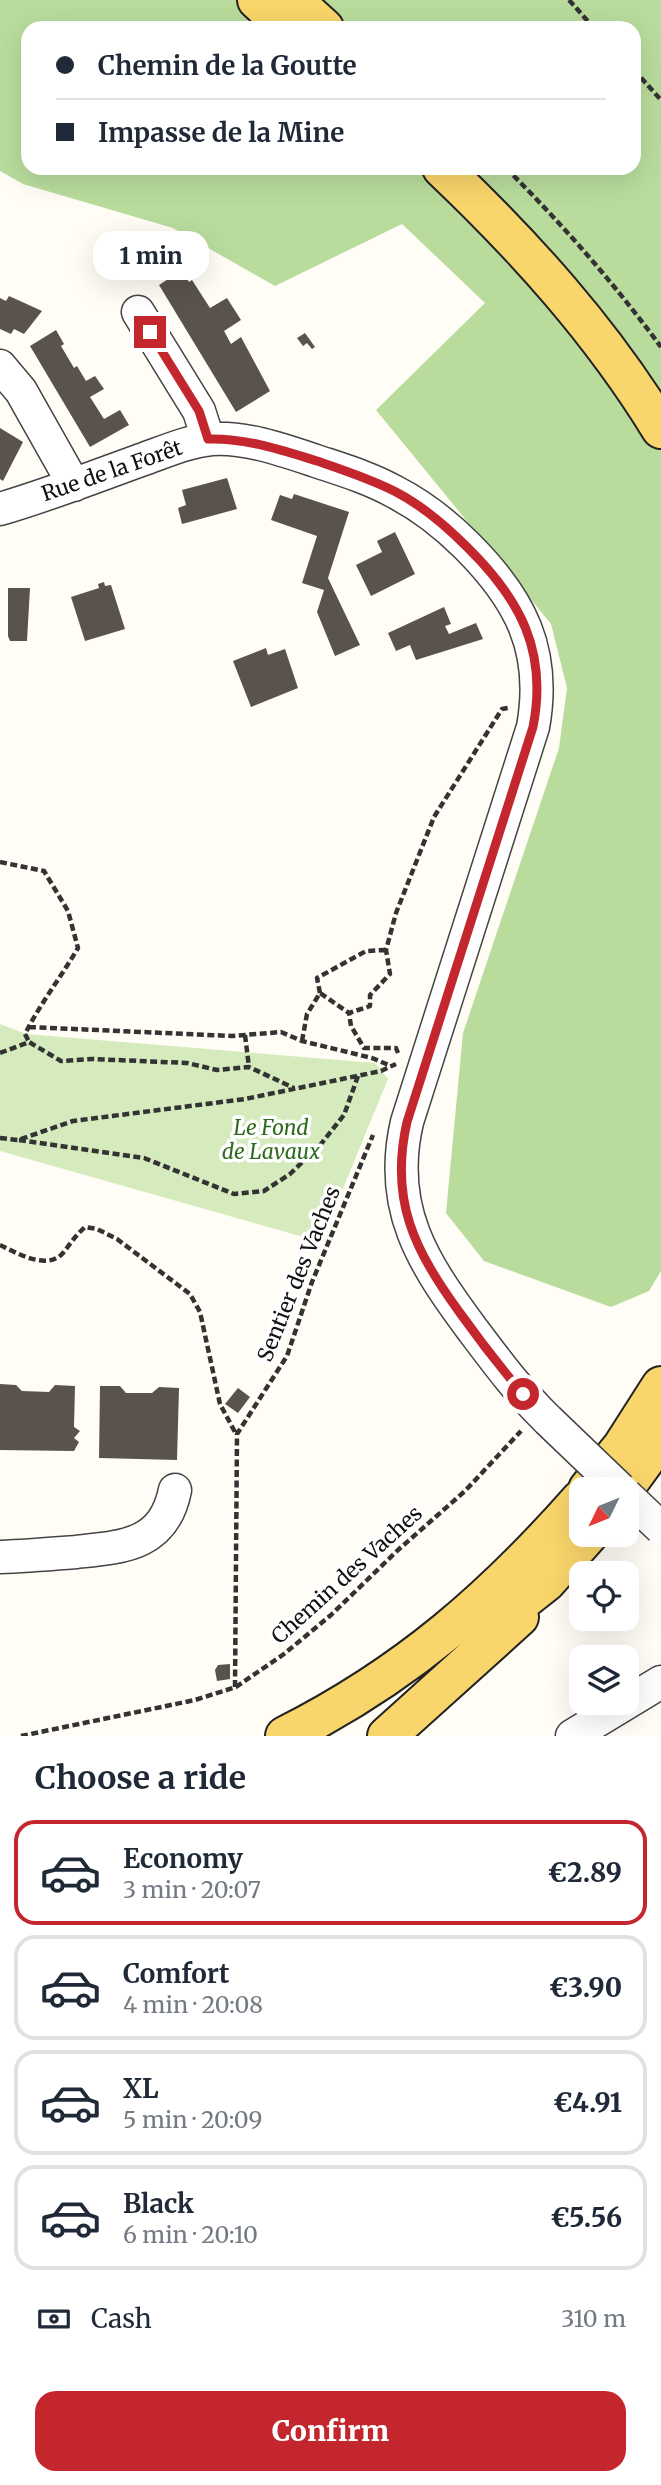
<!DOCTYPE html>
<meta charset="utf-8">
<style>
:root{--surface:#fff;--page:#f2f2f3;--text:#1f2937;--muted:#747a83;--line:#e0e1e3;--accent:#c4262e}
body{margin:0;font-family:Merriweather,serif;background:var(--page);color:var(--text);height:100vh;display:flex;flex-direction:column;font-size:26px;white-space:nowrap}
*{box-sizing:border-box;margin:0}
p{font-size:23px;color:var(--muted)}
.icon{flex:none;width:38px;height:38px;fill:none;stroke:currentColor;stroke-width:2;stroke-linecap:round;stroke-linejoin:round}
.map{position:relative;height:1736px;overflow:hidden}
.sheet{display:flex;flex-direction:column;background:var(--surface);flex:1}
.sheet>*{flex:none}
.top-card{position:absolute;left:21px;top:21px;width:620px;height:154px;border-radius:21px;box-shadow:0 7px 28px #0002;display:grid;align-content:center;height:154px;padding:0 35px;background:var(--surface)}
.needle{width:46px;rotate:227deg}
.controls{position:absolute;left:569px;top:1477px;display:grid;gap:14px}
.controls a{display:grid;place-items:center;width:70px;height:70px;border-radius:14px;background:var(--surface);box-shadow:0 7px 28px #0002;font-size:35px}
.end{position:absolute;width:32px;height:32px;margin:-16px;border:9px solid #c4262e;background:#fff;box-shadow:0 0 0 4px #fff}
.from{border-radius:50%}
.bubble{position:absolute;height:49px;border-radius:21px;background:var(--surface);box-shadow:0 7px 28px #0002;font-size:23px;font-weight:800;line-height:49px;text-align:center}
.top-card b{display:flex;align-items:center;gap:24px;height:66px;font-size:26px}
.top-card b+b{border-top:2px solid var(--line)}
.top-card i{width:18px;height:18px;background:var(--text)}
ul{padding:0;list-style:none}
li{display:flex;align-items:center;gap:21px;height:105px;margin:0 14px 10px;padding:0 21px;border:4px solid var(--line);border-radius:21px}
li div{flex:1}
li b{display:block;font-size:26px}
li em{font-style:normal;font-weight:800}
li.selected{border-color:var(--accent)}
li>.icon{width:63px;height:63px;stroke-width:1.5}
h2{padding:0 35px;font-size:32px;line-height:84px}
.pay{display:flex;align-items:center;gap:18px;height:77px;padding:0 35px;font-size:26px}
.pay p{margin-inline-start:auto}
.button{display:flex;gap:14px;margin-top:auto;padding:14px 35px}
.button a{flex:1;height:80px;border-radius:21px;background:var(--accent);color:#fff;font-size:28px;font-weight:800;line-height:80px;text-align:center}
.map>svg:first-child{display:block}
.green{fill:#d5ebbd}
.forest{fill:#b9dc9c;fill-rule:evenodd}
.building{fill:#5a524d}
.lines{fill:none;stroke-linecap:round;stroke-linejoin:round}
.street-casing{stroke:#444;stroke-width:35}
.primary-casing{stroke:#222;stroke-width:42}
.path{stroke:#333;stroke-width:4.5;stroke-dasharray:7 3.5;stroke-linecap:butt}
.street{stroke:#fff;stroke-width:32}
.primary{stroke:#f9d66b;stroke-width:38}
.street-bridge-casing{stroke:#444;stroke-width:35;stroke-linecap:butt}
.street-bridge{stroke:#fff;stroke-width:32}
.route{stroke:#c4262e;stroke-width:9}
.labels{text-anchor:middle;stroke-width:7;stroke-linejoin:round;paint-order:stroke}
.street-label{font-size:21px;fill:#111;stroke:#fff}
.park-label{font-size:21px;font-style:italic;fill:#2f6b1f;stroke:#fff}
</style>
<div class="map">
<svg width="661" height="1736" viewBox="0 0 661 1736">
<rect width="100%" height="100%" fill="#fffdf5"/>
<path class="green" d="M0 1024 26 1034 375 1063 388 1079 321 1242 0 1151Z"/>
<path class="forest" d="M0 0H661V1271L649 1291 611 1307 484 1261 446 1213 463 1033 559 748 567 688 551 624 376 410 485 303 402 224 275 286 173 228 23 184 0 171ZM28 28H634V168H28Z"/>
<path class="building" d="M182 270 189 282 192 280 210 308 227 298 241 320 224 331 231 344 241 337 270 391 236 412 159 285Z
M9 296 42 311 24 334 14 329 11 334 0 329V298L6 301Z
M56 330 64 344 61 346 74 368 77 366 86 381 95 376 104 389 90 397 104 419 120 410 129 425 90 447 30 346Z
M305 333 315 347 312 349 307 343 303 346 297 338Z
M0 428 23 442 3 481 0 479Z
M227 478 237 509 182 524 178 508 186 505 182 490Z
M294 494 349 512 328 578 360 645 335 656 317 612 324 590 302 583 317 536 271 520 280 495 292 499Z
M395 532 415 574 371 596 356 565 382 552 377 541Z
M104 582 105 586 111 585 125 629 85 641 71 597 99 588 98 584Z
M8 588H30L27 641H10L8 636Z
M444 607 451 624 445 626 449 634 476 623 483 639 416 660 410 645 396 651 388 633Z
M266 648 268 655 285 649 298 688 251 707 233 661Z
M0 1384 16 1385 22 1391 49 1392 55 1385 75 1386 74 1427 80 1431 74 1438 79 1442 74 1451 0 1450Z
M100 1386H120L126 1393H152L159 1387 179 1388 177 1460 99 1458Z
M238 1388 250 1397 238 1413 225 1404Z
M230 1664V1679L217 1681 215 1670 218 1665Z"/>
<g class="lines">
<g class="street-casing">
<path id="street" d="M138 312 199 411 208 439
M0 366 21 391 74 485
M0 509C48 495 94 477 141 460 164 452 188 441 212 439 247 437 283 450 316 461 343 470 370 478 395 492 422 506 446 525 467 546 520 599 547 650 533 727L407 1122C387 1208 423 1263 472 1329 496 1361 519 1392 548 1420
M0 1557C25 1556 50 1554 76 1552 124 1547 164 1545 175 1490
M572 1736 661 1682"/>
</g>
<g class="primary-casing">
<path id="primary" d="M257 0 288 28
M293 0 324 28
M442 168C525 247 601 331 661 429
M588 1489 622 1447 661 1386
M624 1489 661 1438
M489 1627 546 1582 588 1535
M285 1736C406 1675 493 1599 581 1499
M387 1736 519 1617"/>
</g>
<path class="path" d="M569 0 594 28
M634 70 661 100
M506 168C562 224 614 283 661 347
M0 862 44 871 68 911 78 948C61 977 40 1004 25 1034L29 1042
M320 993 317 978 366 951 386 950
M29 1027 232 1036 281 1032 302 1041 372 1058 391 1066
M245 1035 249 1067
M302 1041 307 1014 320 993 349 1013
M0 1053 29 1042 61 1061 93 1059 187 1063 217 1070 249 1067 294 1088
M398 1053 396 1048H364L351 1026 349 1013 370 1006V995L390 974 386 950 396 913 434 817 502 709 508 708
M0 1138 18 1140 73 1121 245 1099 381 1071 396 1064
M19 1140 144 1158 234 1194 264 1191 290 1174 321 1144 344 1115 358 1076
M0 1245C17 1253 47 1271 63 1253 70 1244 76 1235 85 1227L97 1229 117 1239 190 1294 200 1312 220 1404 236 1434
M235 1687 237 1434 287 1356 312 1282 373 1135
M21 1736 195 1700 236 1687 284 1654 331 1615 398 1550 465 1491 521 1431"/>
<use href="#street" class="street"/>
<use href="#primary" class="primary"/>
<g class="street-bridge-casing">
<path id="street-bridge" d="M548 1420 620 1489
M626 1495 661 1528"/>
</g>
<use href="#street-bridge" class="street-bridge"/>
</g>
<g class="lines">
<path class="route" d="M150 332 199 411 208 439C246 438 281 450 317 461 343 470 371 479 396 492 423 506 446 526 467 547 520 599 548 651 533 727L407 1122C389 1201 415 1251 460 1313 480 1341 501 1368 523 1394"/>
</g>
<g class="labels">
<g class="street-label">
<text transform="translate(112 471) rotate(-19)" y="7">Rue de la Forêt</text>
<text transform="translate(299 1274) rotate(-68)" y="7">Sentier des Vaches</text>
<text transform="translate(347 1575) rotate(-42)" y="7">Chemin des Vaches</text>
</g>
<g class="park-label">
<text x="271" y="1135">Le Fond<tspan x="271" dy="24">de Lavaux</tspan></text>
</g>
</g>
</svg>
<div class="controls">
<a><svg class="needle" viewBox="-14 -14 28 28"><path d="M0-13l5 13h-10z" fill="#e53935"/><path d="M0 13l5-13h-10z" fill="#747a83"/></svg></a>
<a><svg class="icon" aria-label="locate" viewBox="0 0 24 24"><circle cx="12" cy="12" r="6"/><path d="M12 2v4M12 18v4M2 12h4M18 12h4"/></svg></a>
<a><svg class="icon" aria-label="layers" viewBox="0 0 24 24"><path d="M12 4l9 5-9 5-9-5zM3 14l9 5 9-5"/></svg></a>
</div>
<i class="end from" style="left:523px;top:1394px"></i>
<i class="end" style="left:150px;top:332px"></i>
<div class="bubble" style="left:93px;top:231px;width:116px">1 min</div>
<div class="top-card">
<b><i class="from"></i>Chemin de la Goutte</b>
<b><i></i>Impasse de la Mine</b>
</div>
</div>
<section class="sheet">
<h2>Choose a ride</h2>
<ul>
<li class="selected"><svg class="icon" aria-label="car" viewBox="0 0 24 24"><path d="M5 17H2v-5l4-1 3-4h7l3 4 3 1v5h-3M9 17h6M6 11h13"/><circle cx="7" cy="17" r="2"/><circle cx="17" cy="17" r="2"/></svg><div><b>Economy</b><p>3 min · 20:07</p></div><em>€2.89</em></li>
<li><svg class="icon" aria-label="car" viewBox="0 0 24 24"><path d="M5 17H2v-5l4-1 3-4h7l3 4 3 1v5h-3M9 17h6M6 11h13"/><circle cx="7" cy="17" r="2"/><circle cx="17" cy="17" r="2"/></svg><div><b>Comfort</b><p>4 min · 20:08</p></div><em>€3.90</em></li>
<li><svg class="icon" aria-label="car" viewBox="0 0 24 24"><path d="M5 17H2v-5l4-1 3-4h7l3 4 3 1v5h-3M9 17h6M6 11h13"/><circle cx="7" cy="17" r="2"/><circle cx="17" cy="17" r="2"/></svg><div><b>XL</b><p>5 min · 20:09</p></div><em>€4.91</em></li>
<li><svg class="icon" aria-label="car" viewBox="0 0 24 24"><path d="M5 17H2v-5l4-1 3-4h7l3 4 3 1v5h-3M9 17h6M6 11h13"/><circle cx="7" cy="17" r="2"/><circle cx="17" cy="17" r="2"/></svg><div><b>Black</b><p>6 min · 20:10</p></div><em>€5.56</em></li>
</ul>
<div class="pay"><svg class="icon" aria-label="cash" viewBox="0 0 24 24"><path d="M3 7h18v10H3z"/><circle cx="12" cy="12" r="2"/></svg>Cash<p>310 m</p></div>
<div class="button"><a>Confirm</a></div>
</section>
